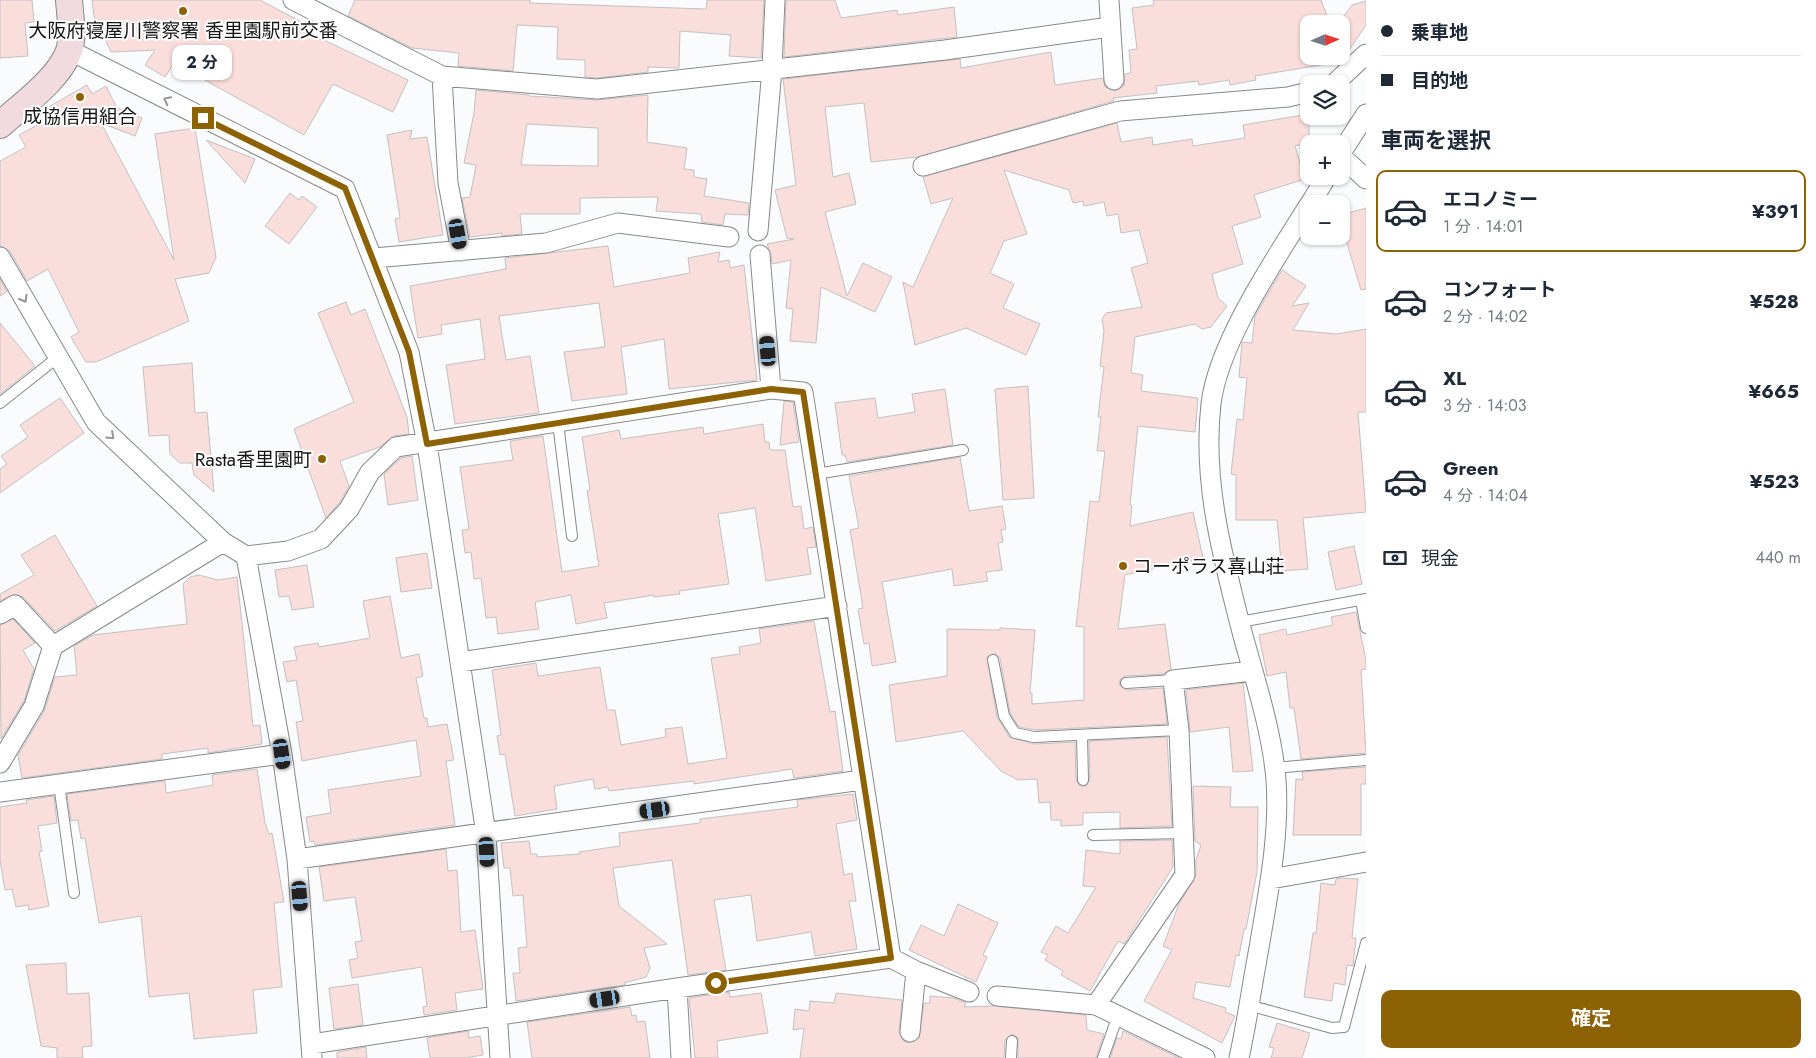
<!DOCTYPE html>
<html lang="ja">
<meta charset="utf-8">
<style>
:root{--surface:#fff;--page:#f6f6f7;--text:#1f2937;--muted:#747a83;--line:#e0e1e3;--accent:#8c6205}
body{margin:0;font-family:Jost,"Noto Sans JP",sans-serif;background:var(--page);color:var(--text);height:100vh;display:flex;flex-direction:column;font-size:19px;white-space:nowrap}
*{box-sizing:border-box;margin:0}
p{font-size:16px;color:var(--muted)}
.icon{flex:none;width:28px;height:28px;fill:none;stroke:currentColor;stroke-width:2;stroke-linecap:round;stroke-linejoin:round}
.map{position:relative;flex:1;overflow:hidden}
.details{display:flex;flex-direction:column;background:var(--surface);width:450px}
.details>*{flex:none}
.banner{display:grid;align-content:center;height:110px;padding:0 15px;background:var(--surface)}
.needle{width:32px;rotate:87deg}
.buttons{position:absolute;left:1300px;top:15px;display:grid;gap:10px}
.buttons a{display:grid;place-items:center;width:50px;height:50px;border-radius:10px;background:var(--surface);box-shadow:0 1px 4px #0004;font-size:25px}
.end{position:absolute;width:22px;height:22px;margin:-11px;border:6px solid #8c6205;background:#fff;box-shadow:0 0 0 2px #fff}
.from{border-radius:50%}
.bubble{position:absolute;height:35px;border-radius:10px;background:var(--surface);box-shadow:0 1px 4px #0004;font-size:16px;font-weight:700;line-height:35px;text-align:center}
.car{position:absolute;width:15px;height:30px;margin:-15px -8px;border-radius:6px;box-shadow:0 0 4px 1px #0007;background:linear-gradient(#222 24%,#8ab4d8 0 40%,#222 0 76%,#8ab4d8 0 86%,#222 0)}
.banner b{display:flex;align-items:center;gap:18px;height:48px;font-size:19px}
.banner b+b{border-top:1px solid var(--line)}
.banner i{width:12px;height:12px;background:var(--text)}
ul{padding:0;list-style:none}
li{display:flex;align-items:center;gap:15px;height:82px;margin:0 10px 8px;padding:0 5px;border:2px solid transparent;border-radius:10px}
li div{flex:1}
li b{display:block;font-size:19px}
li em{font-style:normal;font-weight:700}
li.on{border-color:var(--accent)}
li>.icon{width:45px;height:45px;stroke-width:1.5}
h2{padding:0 15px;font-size:22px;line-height:60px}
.pay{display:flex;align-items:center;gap:12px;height:55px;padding:0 15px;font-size:19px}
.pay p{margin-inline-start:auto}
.primary-button{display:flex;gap:10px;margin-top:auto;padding:10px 15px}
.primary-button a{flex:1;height:58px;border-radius:10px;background:var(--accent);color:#fff;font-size:20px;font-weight:700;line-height:58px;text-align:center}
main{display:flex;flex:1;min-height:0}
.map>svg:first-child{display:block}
.building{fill:#fadedc;stroke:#c3c1c1;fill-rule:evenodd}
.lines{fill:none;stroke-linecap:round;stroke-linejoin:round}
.lane-casing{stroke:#88898b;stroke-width:12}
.street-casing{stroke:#88898b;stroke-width:21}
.secondary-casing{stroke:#88898b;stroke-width:28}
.lane{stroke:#fff;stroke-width:10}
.street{stroke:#fff;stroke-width:19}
.secondary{stroke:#f2dbde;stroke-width:26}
.oneway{stroke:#959595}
.route{stroke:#8c6205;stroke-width:6}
.poi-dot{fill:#8c6205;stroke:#fff;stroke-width:2}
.labels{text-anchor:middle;stroke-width:4;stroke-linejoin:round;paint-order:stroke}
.poi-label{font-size:19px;fill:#141414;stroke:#fff}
</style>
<main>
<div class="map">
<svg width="1366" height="1058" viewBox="0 0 1366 1058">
<rect width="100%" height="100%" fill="#fafbfd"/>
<path class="building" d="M0 0H32L34 22 25 23 28 56 0 58Z
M92 0H260L305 24 303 30 408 80 393 112 333 84 304 135 174 63 165 77 145 65 155 50 111 52 94 16Z
M355 0H530V3L706 9 707 0H764L761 58 729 56 731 35 680 31 679 68 648 67V72L597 78 585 77V60L557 59 558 27 517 25 513 71 458 66 459 53 412 48 348 16Z
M786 0H835L841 18 897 10 898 15 954 7 957 37 784 57Z
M1153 0H1321L1330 24H1309V56H1341V24H1338L1352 5 1366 1V25L1343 59 1332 63 1255 76 1256 80 1230 85 1229 80 1199 85 1198 81 1156 86 1157 93 1113 98 1114 101 917 157 871 162 864 103 825 107 833 177 849 173 856 204 825 212 847 296 863 263 892 277 875 312 821 287 816 343 790 341 793 309 786 308 791 260 772 264 771 254 767 244 794 239 787 238 775 190 796 185 783 79 960 59 961 68 1051 52 1055 85 1103 78 1105 87 1115 91 1124 85 1125 74 1131 73 1129 50 1137 49 1132 8 1154 5Z
M87 85 92 94 106 86 117 108 142 118 135 136 101 123 174 260 155 134 195 128 216 257 209 273 175 279 189 321 96 362H86L71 337 79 332 48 269 27 281 10 251 0 246V161L26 147 19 135 50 118 45 109Z
M476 90 529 95V96L596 100 648 95 647 142 687 148 684 169 694 170V177L707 179 704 196 749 203 748 215 725 214 723 225 702 222 701 214 656 211 658 197 580 198V214H520L522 234 502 236V233L470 237 462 198 470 197 476 165 464 163 474 113ZM527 124 598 128V166L521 165Z
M1309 114V142L1295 146 1305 179 1254 195 1261 217 1232 226 1243 264 1212 274 1218 298 1227 306 1211 327 1202 329 1195 324 1135 337 1131 373 1143 375 1141 391 1198 398 1195 432 1138 426 1130 505 1132 506 1130 526 1193 512 1203 558 1125 575 1118 629 1165 624 1171 669 1164 674 1125 676 1120 680 1119 684 1126 690 1163 688 1167 724 1035 730 1019 727 1010 713 1000 658 995 653 987 657 997 717 1009 737 1034 744 1075 742 1076 780 1080 786H1086L1090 780 1089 741 1167 737 1172 826 1120 828V812L1083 813V825L1061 826V820H1051L1050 802 1039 803 1037 779 1018 780 1001 771 963 731 896 742 889 685 947 676V629L1000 630V628L1035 630 1030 693H1032V704L1084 700V627L1076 626 1090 501 1099 502 1105 451H1097L1101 417H1098L1104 367 1100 366 1104 331 1102 319 1106 313 1142 307 1131 268 1148 263 1139 230 1121 233 1118 214 1107 216 1104 202 1084 206 1083 201 1073 203 1069 190 1004 170 1027 234 1004 241 990 273 1014 284 1003 308 1040 324 1026 355 966 328 915 345 903 282 913 287 953 198 931 204 923 177 1117 123 1121 142 1152 137 1153 145 1192 139 1193 146 1245 138 1243 125Z
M412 130 410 139 427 137 443 235 399 242 395 219 400 218 387 135Z
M206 140 255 159 245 183Z
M290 193 299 200 302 196 317 207 289 244 265 226Z
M1366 208V289L1361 290 1341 223V215Z
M608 246 614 287 690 273 688 258 720 252 718 262 729 260 730 268 744 265 757 380 669 389 664 339 621 347 627 394 572 401 564 352 605 347 599 303 499 316 506 360 530 356 539 413 455 424 446 365 485 359 480 319 441 325 442 334 418 338 410 286 506 269 505 258Z
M1282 270 1306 286 1292 306 1309 303 1293 330 1336 334 1366 329V412H1358L1366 512 1303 518 1308 569 1282 571 1277 520H1236V475L1231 474 1237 419 1243 420 1247 378 1239 377 1242 342 1252 343 1255 316Z
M0 279 7 292 0 296Z
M346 302 351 315 365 309 407 417 409 434 394 436 380 447 340 461 349 486 340 502 326 518 294 429 354 402 318 313Z
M0 323 35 366 0 394Z
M192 363 195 413 207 412 214 492 194 475 192 463H180L170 454 169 435 149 436 143 367Z
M1028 386 1034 498 1003 500 995 389Z
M945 389 953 445 847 462 845 455H842L835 403 875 398 878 418 915 412 912 394Z
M60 398 84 433 0 493V469L7 464 1 456 28 437 20 425Z
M784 401 793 402 799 442 780 445Z
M763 424 765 442H769L770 450H785L793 507 801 506 804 529 813 527 816 547 807 548 811 574 766 581 755 508 718 514 729 584 679 591 680 594 654 597V595L604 603 607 618 576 624 571 595 535 602 539 629 498 634 496 617 486 618 481 578 474 579 471 552 465 553 462 530 469 529 460 467 513 460 510 441 543 436 562 572 599 566 587 491 590 490 582 437 619 430 621 439 703 427 704 434Z
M412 456 418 500 388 505 384 474 401 458Z
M960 457 969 511 1002 506 1006 529 1001 530 1003 542 998 543 1002 570 986 572 988 581 954 586 952 569 882 582 896 662 872 666 869 643 864 644 858 609 863 608 850 530 859 528 849 476Z
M55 535 97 606 55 631 23 597 14 594 0 601V594L34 575 21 555Z
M1354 546 1362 584 1336 590 1328 552Z
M427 553 432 588 401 592 396 558Z
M307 565 314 607 292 610 289 596 279 597 275 570Z
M199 575 218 580 237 577 253 726 260 725 262 744 208 753V748L162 754V759L22 778 18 755 44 712 55 677 77 675 74 646 93 635 187 624 183 584 190 577Z
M390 596 401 658 419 654 423 676 416 678 424 718H427L428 727 447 724 454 760 446 761 455 825 315 845 314 841 310 842 306 817 331 813 328 790 421 776 416 740 302 761 296 722 303 721 296 680 287 682 283 662 297 660 294 647 318 643 319 647 370 638 363 601Z
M1356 612 1366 660V669L1361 670 1366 753 1301 759 1294 708H1290L1286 672 1267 676 1259 635 1286 629 1287 635 1333 625 1331 617Z
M13 619 35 643 23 650 34 669 24 701 1 739 0 625Z
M814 621 830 712 835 711 843 771 794 778 792 769 694 784V781L609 791 608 787 595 789 593 779 554 786 557 809 515 816 505 754 500 755 497 736 501 735 492 670 536 663 538 676 600 667 607 710H615L621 745 666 737 665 729 682 727 688 764 727 758 711 658 740 654 739 647 761 643 759 629Z
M1243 683 1253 771 1233 772 1229 727 1190 732 1186 690Z
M1366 767V784H1361V835H1293L1296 779 1303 780 1302 772Z
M257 769 265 823 269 834 272 833 284 902 274 903 282 987 253 990 257 1033 194 1039 189 993 149 997 141 916 99 923 85 838 81 839 78 820 71 821 67 794 165 781 166 793 213 785 212 775Z
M1193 786 1231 787 1230 807H1258L1257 872 1246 929H1244L1239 956 1236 955 1230 987 1196 982 1193 998 1226 1008 1225 1012 1235 1016 1222 1043 1144 1001 1172 950 1163 946 1179 904 1196 875V860L1201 845 1195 841Z
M853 794 857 820 836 824 844 875 852 873 856 901H849L857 949 815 956 811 932 757 941 751 895 714 900 726 970 688 975 672 860 613 868 619 906 667 944 644 948 650 968 646 977 624 983 625 985 516 1001 513 973H520L518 948 527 947 523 895 513 896 510 868H504L501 843 529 841 531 854H537V857L580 854 579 852 620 846 619 833 700 823V819L798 807 797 800Z
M54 796 57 823 38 826 42 851 39 852 49 906 29 910 28 905 16 907 12 889 5 890 0 860V807L27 803 26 800Z
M1172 840 1173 867 1124 944 1118 941 1090 991 1061 975 1063 971 1045 960 1048 955 1041 952 1056 926 1068 933 1096 887 1083 886 1086 850 1120 854V841Z
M446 849 448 871 457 870 461 932 475 930 483 989 455 993 457 1010 424 1015 423 1007 427 1006 422 967 352 978 349 960 358 958 355 942 362 941 355 897 324 901 319 867Z
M1342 878 1358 879 1352 938H1356L1353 966 1347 965 1345 985 1334 983 1332 1001 1304 997 1313 933H1316L1321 883 1335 885 1336 879Z
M958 904 998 923 983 955 987 957 976 982 909 950 921 925 944 936Z
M66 963 67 994 89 993 92 1046 82 1047 83 1058H57V1048L41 1046 26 965Z
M358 984 363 1025 334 1029 329 988Z
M729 992 730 997 761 993 768 1033 717 1041 718 1058H695L689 998Z
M836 993 902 1000 899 1031 903 1041 908 1043 919 1038 924 1003H930V996L954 998 966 1003 964 1007 994 1006 1086 1015 1087 1030 1104 1034 1096 1058H1018V1038L1012 1034 1005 1040 1004 1058H800L804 1028 793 1030 795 1009 809 1011 810 1001 834 1003Z
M630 1007 632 1016 636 1015 637 1022 645 1021 650 1058H532L527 1022Z
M1277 1023 1310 1033 1302 1058H1271L1274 1048 1269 1047Z
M468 1031 469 1038 480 1036 483 1055 465 1058H430L427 1038Z
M1123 1031 1179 1058H1110L1117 1038 1121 1039Z
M366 1047 367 1058H337V1052Z"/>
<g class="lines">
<g class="lane-casing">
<path id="lane" d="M0 403 58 357
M558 423 572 536
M816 474 963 450
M1361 600 1366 628
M1240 622 1366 599
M993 660 1004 716 1015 733 1034 737 1179 730
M1126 683 1173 680
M1082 735 1083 780
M1274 768 1366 760
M59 784 74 893
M1093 835 1183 833
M1248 1005 1332 1028 1344 1027 1366 943
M1011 1058 1012 1041
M1103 1058 1118 1015"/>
</g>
<g class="street-casing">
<path id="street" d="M293 0 442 76 597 89 945 50 1110 27
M1109 0 1114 80
M69 50 345 189 409 352 427 444 486 834 500 1058
M442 76 448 183 461 251
M1334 84 1366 54
M1341 153 1366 114
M1341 156 1366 179
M923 166 1120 111 1288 97 1309 92
M1310 204 1327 176
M758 231 772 69 775 0
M760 255 771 389
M0 257 96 422 223 542 246 556 288 551 321 539 349 509 370 472 396 447 771 389 803 392 891 958 677 988 312 1044
M374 258 546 243 618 223 729 237
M246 556 282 754 297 859 312 1058
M0 614 15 605 53 646 223 542
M460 662 837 606
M0 763 34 706 53 646
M0 792 282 754
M297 859 862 780
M1271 879 1366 862
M891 958 916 971 969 992
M677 988 681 1058
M997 996 1096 1005 1205 1058
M1096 1005 1185 875 1179 730 1173 680 1252 671
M910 1032 916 971
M1239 1058C1247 1022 1252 985 1259 948 1268 893 1280 836 1276 780 1272 731 1255 680 1242 632 1223 558 1202 482 1211 404 1218 343 1276 258 1309 205"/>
</g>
<g class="secondary-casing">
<path id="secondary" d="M0 125C22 105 59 79 69 51 74 35 70 16 69 0"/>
</g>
<use href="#lane" class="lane"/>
<use href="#street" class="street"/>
<use href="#secondary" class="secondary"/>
</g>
<defs><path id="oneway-chevron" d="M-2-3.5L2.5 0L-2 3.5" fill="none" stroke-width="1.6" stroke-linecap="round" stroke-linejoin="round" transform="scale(1.25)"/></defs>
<g class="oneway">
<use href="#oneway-chevron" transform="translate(167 100) rotate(-154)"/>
<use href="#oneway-chevron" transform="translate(24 299) rotate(60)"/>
<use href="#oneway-chevron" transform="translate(111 436) rotate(43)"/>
</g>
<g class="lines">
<path class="route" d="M203 118 345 188 409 352 427 444 771 389 803 392 891 958 716 983"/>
</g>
<g class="poi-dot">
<circle cx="183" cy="11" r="5"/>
<circle cx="80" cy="97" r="5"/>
<circle cx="322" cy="459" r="5"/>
<circle cx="1123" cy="566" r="5"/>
</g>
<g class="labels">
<g class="poi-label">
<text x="183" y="37">大阪府寝屋川警察署 香里園駅前交番</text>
<text x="80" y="123">成協信用組合</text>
<text x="312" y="466" text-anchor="end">Rasta香里園町</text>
<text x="1133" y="573" text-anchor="start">コーポラス喜山荘</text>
</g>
</g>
</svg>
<div class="buttons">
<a><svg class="needle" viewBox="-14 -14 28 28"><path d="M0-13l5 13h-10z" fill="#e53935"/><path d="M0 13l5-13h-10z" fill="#747a83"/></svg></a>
<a><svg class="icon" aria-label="layers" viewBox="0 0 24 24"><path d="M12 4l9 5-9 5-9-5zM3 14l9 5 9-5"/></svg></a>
<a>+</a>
<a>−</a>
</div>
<i class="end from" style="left:716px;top:983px"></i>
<i class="end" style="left:203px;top:118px"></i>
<div class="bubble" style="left:172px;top:45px;width:60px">2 分</div>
<i class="car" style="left:458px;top:234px;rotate:170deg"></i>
<i class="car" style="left:768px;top:351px;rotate:355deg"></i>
<i class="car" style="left:282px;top:754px;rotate:172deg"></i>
<i class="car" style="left:655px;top:810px;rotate:262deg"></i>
<i class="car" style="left:487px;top:852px;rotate:176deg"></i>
<i class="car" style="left:300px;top:896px;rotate:175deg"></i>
<i class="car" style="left:605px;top:999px;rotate:261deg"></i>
</div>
<section class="details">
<div class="banner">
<b><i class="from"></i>乗車地</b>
<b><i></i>目的地</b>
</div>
<h2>車両を選択</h2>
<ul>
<li class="on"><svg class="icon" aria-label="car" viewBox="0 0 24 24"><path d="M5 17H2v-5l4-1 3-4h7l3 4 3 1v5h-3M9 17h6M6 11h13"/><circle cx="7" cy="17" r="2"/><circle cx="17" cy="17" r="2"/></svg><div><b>エコノミー</b><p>1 分 · 14:01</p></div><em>¥391</em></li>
<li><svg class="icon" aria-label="car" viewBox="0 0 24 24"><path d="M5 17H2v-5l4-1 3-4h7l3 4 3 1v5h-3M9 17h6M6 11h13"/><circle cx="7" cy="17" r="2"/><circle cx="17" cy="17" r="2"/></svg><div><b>コンフォート</b><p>2 分 · 14:02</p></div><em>¥528</em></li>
<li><svg class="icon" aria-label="car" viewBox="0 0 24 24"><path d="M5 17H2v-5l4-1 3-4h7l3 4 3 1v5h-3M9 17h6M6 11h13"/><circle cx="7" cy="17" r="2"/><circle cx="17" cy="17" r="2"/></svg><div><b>XL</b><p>3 分 · 14:03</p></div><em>¥665</em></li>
<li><svg class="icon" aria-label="car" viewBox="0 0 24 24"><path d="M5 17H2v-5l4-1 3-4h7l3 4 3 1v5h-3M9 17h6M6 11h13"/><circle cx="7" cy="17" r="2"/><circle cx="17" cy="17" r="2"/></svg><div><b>Green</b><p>4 分 · 14:04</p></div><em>¥523</em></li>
</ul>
<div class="pay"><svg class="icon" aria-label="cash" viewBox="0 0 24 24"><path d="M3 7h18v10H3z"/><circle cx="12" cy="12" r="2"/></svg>現金<p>440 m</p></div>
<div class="primary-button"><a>確定</a></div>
</section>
</main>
